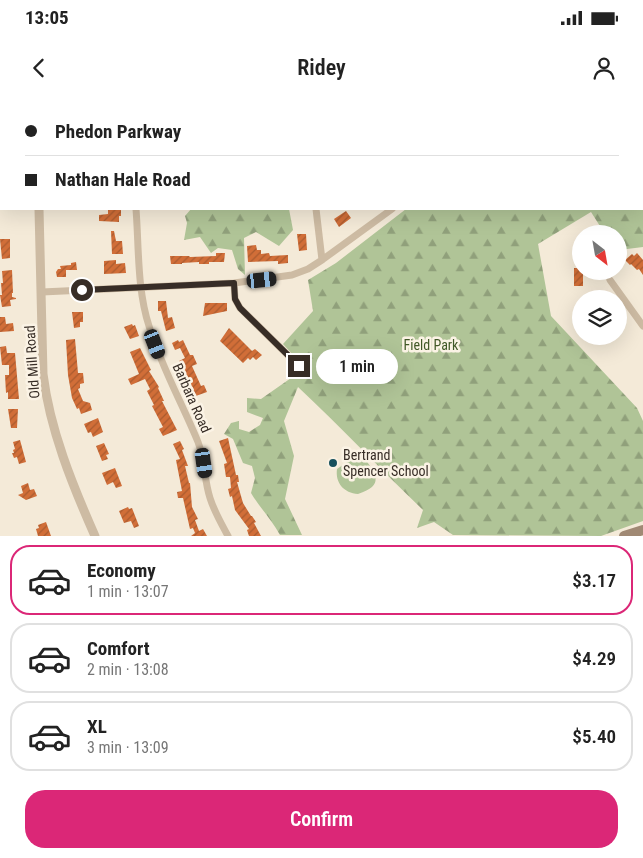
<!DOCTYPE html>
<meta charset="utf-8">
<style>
:root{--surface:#fff;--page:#f2f2f2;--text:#222;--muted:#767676;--line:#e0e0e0;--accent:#db2777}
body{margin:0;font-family:"Roboto Condensed",sans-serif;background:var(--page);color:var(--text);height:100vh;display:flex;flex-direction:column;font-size:19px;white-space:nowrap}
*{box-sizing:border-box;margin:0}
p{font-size:16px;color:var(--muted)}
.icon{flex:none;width:28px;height:28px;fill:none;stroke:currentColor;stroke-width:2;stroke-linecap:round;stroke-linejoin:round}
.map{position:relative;height:436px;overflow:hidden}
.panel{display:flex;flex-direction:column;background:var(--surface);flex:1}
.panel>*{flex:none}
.guide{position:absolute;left:0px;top:0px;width:644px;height:110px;box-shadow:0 5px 20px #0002;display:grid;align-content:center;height:110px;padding:0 25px;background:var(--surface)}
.needle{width:32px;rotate:149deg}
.controls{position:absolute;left:572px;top:125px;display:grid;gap:10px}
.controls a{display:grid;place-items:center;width:55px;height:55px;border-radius:50%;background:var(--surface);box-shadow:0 5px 20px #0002;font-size:25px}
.end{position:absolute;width:22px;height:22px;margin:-11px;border:6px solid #372d26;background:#fff;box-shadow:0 0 0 2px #fff}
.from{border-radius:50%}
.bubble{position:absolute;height:35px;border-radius:18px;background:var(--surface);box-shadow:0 5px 20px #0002;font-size:16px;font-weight:600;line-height:35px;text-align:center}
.car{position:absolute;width:15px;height:30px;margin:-15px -8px;border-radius:6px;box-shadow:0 0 4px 1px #0007;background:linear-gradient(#222 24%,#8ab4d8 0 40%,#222 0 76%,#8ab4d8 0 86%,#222 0)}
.guide b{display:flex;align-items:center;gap:18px;height:48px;font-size:19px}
.guide b+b{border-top:1px solid var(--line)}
.guide i{width:12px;height:12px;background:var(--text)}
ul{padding:9px 0 0;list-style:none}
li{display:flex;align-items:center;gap:15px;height:70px;margin:0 10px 8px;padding:0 15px;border:2px solid var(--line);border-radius:20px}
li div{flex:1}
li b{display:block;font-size:19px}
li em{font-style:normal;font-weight:600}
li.on{border-color:var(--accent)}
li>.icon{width:45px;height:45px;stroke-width:1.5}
.cta{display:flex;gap:10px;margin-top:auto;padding:10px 25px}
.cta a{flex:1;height:58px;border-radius:20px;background:var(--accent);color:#fff;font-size:20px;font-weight:600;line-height:58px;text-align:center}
.status{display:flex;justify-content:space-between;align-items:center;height:35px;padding:0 25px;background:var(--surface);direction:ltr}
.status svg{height:14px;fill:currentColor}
header{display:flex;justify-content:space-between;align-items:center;height:65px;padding:0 25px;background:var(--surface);font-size:22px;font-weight:600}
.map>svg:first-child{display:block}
.green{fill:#b0c497}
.forest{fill:url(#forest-firs)}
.building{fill:url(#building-hatch)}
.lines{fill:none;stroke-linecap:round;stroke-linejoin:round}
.minor{stroke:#cdbba3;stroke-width:7}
.tertiary{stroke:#cdbba3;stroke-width:9}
.secondary{stroke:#a08974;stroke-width:10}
.route{stroke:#372d26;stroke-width:6}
.poi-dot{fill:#17505c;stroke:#fbf3e5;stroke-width:2}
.labels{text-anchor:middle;stroke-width:5;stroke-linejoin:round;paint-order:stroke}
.park-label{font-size:14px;fill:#415827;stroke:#fbf3e5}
.street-label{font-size:14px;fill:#372d26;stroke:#fbf3e5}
.poi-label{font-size:14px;fill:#372d26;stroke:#fbf3e5;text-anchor:start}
</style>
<div class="status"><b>13:05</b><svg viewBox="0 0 49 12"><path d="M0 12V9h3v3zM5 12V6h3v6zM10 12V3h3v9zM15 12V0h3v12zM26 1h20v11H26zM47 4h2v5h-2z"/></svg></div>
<header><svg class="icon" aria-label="back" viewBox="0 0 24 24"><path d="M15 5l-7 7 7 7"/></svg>Ridey<svg class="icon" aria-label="person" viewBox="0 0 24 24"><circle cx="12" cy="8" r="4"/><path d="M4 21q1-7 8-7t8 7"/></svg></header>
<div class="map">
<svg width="643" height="436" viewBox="0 0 643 436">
<defs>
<pattern id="forest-firs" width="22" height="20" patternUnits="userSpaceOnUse" patternTransform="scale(1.25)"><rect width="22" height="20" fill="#b0c497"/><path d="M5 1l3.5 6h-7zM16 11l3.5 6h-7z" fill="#90a07b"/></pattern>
<pattern id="building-hatch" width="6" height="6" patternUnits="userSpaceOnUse" patternTransform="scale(1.25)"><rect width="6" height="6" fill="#d16e38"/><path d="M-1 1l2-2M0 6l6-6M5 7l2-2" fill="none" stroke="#aa5b2f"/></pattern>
</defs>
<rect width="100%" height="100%" fill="#f4ead8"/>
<path class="green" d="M356 356 364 357C376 375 385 385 358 394 344 393 335 383 337 369Z"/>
<path class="forest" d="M545 0H643V147L619 150V134H605L591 112 538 144 551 216 637 308 643 321V421L601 436 453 435 434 422 417 428 423 410C381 370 341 327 298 287L284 321 294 356 285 399 302 435H280C272 420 260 408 251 393L255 378 252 366 243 363 233 339 224 334 231 323 239 321V329L249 332 260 325 263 318 247 312V298L261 299 291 278 303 266 283 244 313 211 308 180 336 163 406 109H642V1Z
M191 109H289L293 130 279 146 256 132 244 138 245 175 238 169 232 150 218 148 211 153 200 137 184 140 187 123 185 116Z"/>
<path class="building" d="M108 109H121V116H119V122L99 121V115L108 114Z
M346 111 351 118 339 127 334 119Z
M111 131H114L116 141H122L123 154H112Z
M297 134H306L307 150 299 151Z
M0 139H10V158L2 159Z
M256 145 257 150H261V154L269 153 270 156 288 155V163L278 164V161L248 162 247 146Z
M216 153H225L224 162H209V164H199V162L182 163V164H171L170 156H189L190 157 216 156Z
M637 153 643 160V175L639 169 637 170 631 164 630 165 625 160 632 154 634 156Z
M116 160V164L125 163 126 173 104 174V161Z
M76 162 77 170H66V177H57L56 172 58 169H61L60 166 71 165V163Z
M574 168H581V171H583V186H574Z
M12 170 13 193H12V197L16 198V199L10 200 11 206 2 207 0 195H2L1 183H3L2 171Z
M158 201H166L168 218 172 217 175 228 166 231 161 211H158Z
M205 203H227V211L203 216Z
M72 212H83V222H80V227L74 228Z
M0 217H5L6 224 13 223 14 231 0 232Z
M132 224 133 226 135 225 139 236 130 239 124 227Z
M229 228 252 251 255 249 262 255 256 260 253 257 250 260 248 258 243 263 220 241Z
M75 239 78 273H83L84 283 80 284V288L78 289 83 301 90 303 92 310 81 314 79 308 77 309 72 298 68 275 66 240Z
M178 240 179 242 183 240 190 255H193L197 264 192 266 201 286 204 285 207 292 193 297 191 291 194 290 179 261 185 258 180 248 175 250 172 243Z
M6 246 7 253H15L19 299H8V292L6 293 5 275H9V265H2L0 247Z
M140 248 151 270 149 271 159 287 158 288 164 301H162L177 330 163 336 159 329 163 327 152 306 154 305 147 291 150 289 145 279 131 285 128 279 139 274 130 252Z
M8 309H18L17 328H11Z
M98 318 103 332 93 337 91 332 88 333 84 324Z
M228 338 236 375H238L239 382H237L243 403 251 416H252L256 422 254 423 261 436H249L247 430 249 429 235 410 232 396 230 397 228 389 231 388 230 377H226L224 364 227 363 219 341Z
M20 340 26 362 19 364 17 357 14 358 12 353H14L13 350 15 349 13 342Z
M180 341 184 349 182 350 188 366H185L189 383H190L192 407 198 419 195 420 199 431 203 429 207 436H191L195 433 193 428 190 429 183 398H178L177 392 182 391 176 360 180 359 173 344Z
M104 343 109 354 106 355 108 359 102 361 96 346Z
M115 368 122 386 116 388 113 382 107 385 102 373Z
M28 383 30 390 34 389 37 396 26 400 18 395 23 393 21 386Z
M128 407 129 409 132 408 139 426 134 428 131 421 124 423 119 411Z
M46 422 51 436H38L36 429 39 428 38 425Z"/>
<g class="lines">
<path class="minor" d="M112 0 113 1
M342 0 343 1
M334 1 335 0
M0 83 1 82
M136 109C139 148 137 189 149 226 161 266 182 303 198 342 205 360 204 380 210 398 214 411 221 423 228 436
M316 109 322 160
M610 180 643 226
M234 183 235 199 240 208 299 266
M42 192 234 183 292 175 308 169 322 160 392 109"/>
<path class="tertiary" d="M0 0 1 2
M39 109 43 274C50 330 72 384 95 436"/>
<path class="secondary" d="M624 436 643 430"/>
</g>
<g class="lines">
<path class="route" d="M82 190 234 183 235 199 240 208 299 266"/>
</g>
<circle class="poi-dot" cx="333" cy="363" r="5"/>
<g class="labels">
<g class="park-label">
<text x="431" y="250">Field Park</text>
</g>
<g class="street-label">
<text transform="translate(32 262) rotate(-94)" y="5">Old Mill Road</text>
<text transform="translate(192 298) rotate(66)" y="5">Barbara Road</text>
</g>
<g class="poi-label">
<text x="343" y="360">Bertrand<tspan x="343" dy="16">Spencer School</tspan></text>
</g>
</g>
</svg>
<div class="controls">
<a><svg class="needle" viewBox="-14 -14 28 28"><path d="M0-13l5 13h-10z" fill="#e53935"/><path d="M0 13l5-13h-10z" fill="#767676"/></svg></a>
<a><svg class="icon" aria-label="layers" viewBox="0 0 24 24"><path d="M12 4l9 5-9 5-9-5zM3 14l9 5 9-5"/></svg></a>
</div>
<i class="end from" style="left:82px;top:190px"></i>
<i class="end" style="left:299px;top:266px"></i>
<div class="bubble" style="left:316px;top:249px;width:82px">1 min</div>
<i class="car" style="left:262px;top:180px;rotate:84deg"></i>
<i class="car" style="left:155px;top:244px;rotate:159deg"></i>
<i class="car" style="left:204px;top:363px;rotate:172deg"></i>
<div class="guide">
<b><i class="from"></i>Phedon Parkway</b>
<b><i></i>Nathan Hale Road</b>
</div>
</div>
<section class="panel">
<ul>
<li class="on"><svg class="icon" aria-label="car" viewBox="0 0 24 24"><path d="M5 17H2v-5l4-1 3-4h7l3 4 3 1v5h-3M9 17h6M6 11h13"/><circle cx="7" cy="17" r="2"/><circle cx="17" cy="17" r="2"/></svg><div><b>Economy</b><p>1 min · 13:07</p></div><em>$3.17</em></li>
<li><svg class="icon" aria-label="car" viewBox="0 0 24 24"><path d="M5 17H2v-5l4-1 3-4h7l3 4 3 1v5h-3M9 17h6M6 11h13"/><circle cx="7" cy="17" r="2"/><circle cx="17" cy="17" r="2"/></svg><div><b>Comfort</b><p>2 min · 13:08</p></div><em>$4.29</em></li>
<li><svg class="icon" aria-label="car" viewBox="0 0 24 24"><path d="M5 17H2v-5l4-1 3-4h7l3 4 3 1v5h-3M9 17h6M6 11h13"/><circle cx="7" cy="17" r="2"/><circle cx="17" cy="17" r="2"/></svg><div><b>XL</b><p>3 min · 13:09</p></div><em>$5.40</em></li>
</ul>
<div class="cta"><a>Confirm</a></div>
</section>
